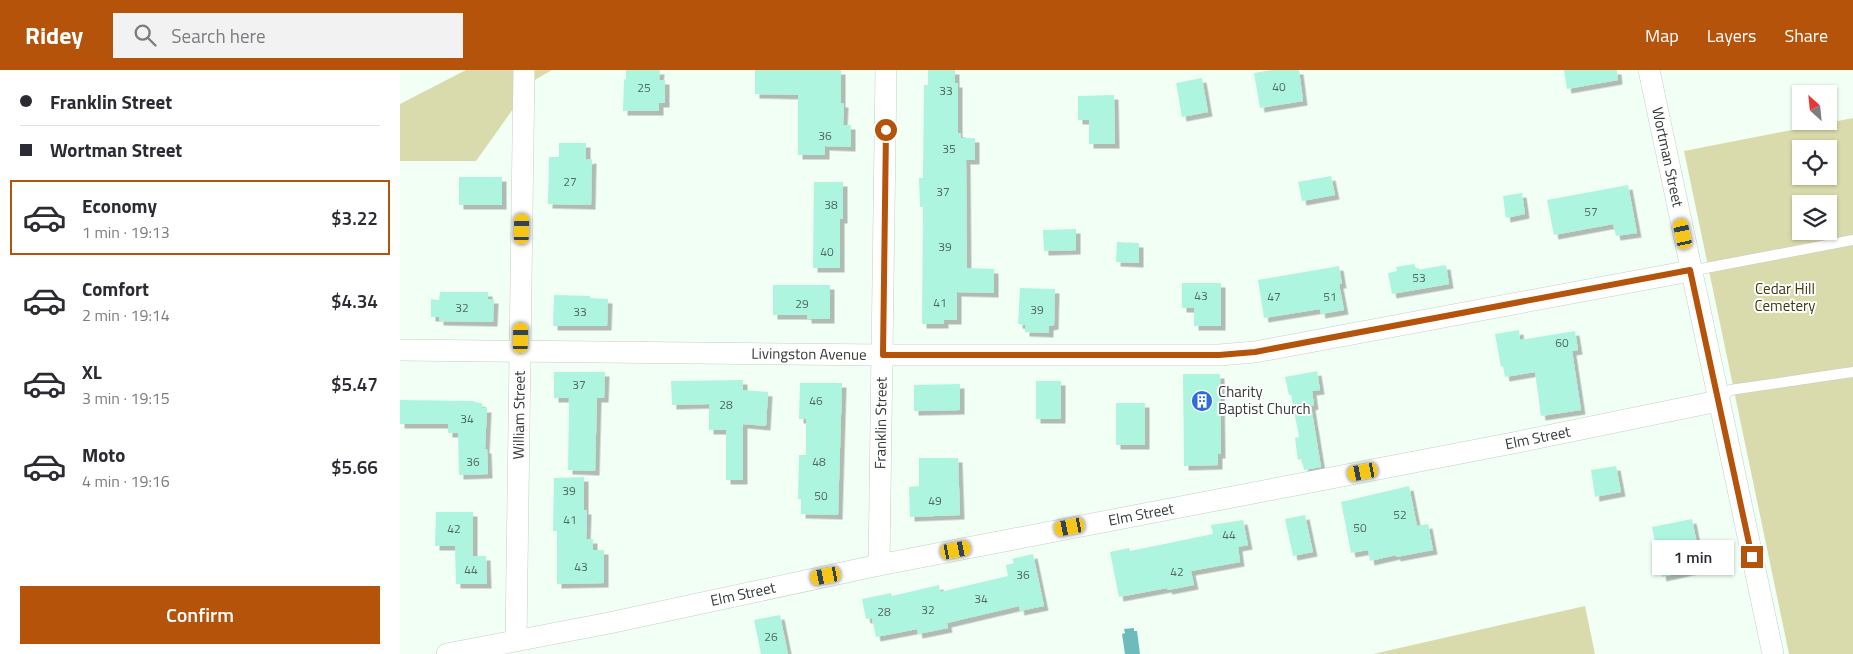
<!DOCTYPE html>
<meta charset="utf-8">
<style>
:root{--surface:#fff;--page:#f2f2f3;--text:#2b2b33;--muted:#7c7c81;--line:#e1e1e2;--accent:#b45309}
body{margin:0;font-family:"Titillium Web",sans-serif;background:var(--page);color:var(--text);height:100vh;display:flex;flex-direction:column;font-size:19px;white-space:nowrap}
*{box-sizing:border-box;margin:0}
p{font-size:16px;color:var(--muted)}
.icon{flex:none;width:28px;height:28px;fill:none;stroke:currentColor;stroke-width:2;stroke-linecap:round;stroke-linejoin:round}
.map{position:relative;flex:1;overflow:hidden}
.drawer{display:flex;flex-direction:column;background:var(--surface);width:400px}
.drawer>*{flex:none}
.top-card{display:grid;align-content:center;height:110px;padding:0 20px;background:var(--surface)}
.needle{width:32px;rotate:333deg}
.controls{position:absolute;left:1392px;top:15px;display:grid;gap:10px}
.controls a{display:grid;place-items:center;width:45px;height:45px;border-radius:0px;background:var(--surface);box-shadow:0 1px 4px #0004;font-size:25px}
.end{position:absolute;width:22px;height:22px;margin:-11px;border:6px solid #b45309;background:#fff;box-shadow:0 0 0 2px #fff}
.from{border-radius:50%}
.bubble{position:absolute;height:35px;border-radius:0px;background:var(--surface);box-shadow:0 1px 4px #0004;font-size:16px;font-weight:600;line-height:35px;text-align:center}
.car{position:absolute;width:15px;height:30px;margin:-15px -8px;border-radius:6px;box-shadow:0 0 4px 1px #0007;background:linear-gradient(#f5c518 24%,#345 0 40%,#f5c518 0 76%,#345 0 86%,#f5c518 0)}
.top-card b{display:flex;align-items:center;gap:18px;height:48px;font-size:19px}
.top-card b+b{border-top:1px solid var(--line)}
.top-card i{width:12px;height:12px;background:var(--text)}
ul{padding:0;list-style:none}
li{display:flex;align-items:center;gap:15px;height:75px;margin:0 10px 8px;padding:0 10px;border:2px solid transparent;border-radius:0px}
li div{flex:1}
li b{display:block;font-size:19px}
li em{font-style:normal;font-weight:600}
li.on{border-color:var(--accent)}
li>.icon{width:45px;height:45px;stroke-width:1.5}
.cta{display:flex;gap:10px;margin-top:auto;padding:10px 20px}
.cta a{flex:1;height:58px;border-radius:0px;background:var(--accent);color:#fff;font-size:20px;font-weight:600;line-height:58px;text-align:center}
header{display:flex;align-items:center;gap:30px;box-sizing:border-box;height:70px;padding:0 25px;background:var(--accent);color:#fff}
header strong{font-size:24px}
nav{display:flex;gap:28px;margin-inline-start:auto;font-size:18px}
.search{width:350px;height:45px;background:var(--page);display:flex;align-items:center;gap:12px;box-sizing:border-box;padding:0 18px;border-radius:0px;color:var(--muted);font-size:19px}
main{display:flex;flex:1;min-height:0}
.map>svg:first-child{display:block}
.green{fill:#dadbac;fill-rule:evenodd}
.water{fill:#6dbbbb}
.building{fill:#adf5df;filter:url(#shadow)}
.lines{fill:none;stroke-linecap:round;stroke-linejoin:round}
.service-casing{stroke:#c3d0c6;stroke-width:11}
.minor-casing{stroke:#c3d0c6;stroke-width:22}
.service{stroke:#fff;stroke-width:10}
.minor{stroke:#fff;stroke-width:21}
.route{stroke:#b45309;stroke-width:6}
.labels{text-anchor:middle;stroke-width:4;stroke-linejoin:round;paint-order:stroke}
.number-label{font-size:12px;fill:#526960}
.street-label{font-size:15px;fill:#343a35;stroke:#fff}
.park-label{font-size:15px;fill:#3b3b0d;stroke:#fff}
.poi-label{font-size:15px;fill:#343a35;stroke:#fff;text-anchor:start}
</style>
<header>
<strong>Ridey</strong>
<div class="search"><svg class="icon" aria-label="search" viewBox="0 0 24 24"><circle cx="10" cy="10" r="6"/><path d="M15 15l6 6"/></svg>Search here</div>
<nav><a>Map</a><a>Layers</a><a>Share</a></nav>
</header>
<main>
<section class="drawer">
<div class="top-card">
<b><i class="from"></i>Franklin Street</b>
<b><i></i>Wortman Street</b>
</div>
<ul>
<li class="on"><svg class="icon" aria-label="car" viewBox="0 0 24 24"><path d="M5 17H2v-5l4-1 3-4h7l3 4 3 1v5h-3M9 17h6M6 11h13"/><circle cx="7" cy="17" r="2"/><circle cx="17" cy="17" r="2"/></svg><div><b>Economy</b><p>1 min · 19:13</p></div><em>$3.22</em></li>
<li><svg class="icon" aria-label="car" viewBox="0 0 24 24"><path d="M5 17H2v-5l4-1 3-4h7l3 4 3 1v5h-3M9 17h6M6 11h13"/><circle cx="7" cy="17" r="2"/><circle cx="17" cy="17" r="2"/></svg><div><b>Comfort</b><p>2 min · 19:14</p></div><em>$4.34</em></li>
<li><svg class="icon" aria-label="car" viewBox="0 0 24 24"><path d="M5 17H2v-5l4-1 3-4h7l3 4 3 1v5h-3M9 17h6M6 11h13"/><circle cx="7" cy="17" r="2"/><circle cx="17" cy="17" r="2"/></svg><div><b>XL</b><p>3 min · 19:15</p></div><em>$5.47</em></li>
<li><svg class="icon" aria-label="car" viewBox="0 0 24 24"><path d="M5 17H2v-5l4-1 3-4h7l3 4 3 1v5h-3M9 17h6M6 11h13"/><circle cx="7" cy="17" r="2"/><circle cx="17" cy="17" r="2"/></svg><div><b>Moto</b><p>4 min · 19:16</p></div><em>$5.66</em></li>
</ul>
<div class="cta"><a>Confirm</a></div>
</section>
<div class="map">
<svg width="1453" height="584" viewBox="0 0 1453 584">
<defs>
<filter id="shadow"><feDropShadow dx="4.5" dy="4.5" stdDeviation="0" flood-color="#0004"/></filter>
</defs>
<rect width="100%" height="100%" fill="#f1fff4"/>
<path class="green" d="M66 0H152L133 11 76 91H0V34Z
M1453 48V584H1389L1284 81ZM1401 79H1429V106H1401ZM1401 134H1429V161H1401Z
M1185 536 1195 584H973Z"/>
<path class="water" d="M734 558V561H737L740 584H725L722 564 725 563 724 559Z"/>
<path class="building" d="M226 0H260L259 10H265V33H259V41H223L224 9 226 10Z
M355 0H441V33H444L443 55H451V77L425 76V85H398V25L355 24Z
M528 0H555V13H558V63H561V68H575V90H566L567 198 594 199V223L557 222V250H544V254H522L523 137H520L519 108H523L524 15H528Z
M871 0H899L903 31 860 38 854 3Z
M1164 0H1217L1218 10 1167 19Z
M802 8 808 42 782 47 776 13Z
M714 25 715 74H689V50H678V26Z
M159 73H186V90L192 89 191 135 148 134 149 87H159Z
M931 106 935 125 902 131 898 112Z
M59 107H102V135H59Z
M414 112H443V149H440V198H413Z
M1228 115 1237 163 1216 166 1213 154 1154 165 1147 130Z
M1122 123 1125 144 1106 148 1103 126Z
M676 159V180L644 181 643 160Z
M717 172 739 173V193L716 192Z
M1014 194 1017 200 1046 195 1049 214 992 224 988 203 997 201 996 197Z
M939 196 942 214H939L944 240 921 244 920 239 864 248 858 210Z
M782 213H821V256H794V238H782Z
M373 215H430V249H407V245H373Z
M620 218 655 219 654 255 649 256V263L625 262V255L618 254Z
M40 222H88V229H94L93 252 39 251V247H31V229L39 230Z
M154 225 190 226V228L208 229 207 256H153Z
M1119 260 1120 270 1175 261 1178 280 1172 281 1181 340 1141 346 1135 302 1105 307 1103 296 1101 297 1095 264Z
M917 301 920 320 912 321 914 335 911 336 921 397 904 400 902 389 898 390 895 368 899 367 891 325H889L885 307Z
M154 302H205L204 328H197L195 401 168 400 169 328H154Z
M783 304H820L821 384H818V395L784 396Z
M343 310V320L368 322 366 356 343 354V410H326V360H309V334L272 335 271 311Z
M636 311H661V349H636Z
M400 313H442L438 445 401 444V429H398L399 385H406V349H399Z
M560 314V340L514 341V315Z
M0 330 74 331V332L82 333V338H87L85 379H87L88 404 59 405 58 363H48V354H0Z
M716 333H745V375H716Z
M519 388H558L560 445 510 447 509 417 519 416Z
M1216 396 1221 422 1195 427 1191 400Z
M184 407V440H187L186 469H193V480H204V513L157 514V461H153L154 408Z
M1009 416 1017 456 1028 454 1033 480 996 487V485L970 491 968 480 951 483 941 432Z
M36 442H73V486H86L87 514H56L55 476H35Z
M905 445 913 482 893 486 885 449Z
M1292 449 1302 498 1262 507 1252 457Z
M843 450 848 475 838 477 840 492 791 501 794 515 768 520 767 518 719 527 710 482 729 478 730 481 813 464 811 455Z
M633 484 644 536 620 541 619 536 547 553 548 558 518 564 517 559 476 567 472 548 466 549 462 529 491 523 492 526 539 515 540 522 608 506 606 495 614 493 612 489Z
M380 545 388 584H361L354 550Z"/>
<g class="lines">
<g class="service-casing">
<path id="service" d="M1290 201 1453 170
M1319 330 1330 320 1453 302"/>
</g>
<g class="minor-casing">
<g id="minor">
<path id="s1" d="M1249 0 1373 584"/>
<path id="s2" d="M0 280 483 285H819L855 282 1290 201"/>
<path id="s3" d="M479 495 486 0"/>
<path id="s4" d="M116 570 124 0"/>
<path id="s5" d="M47 584 209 553 479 495 1113 373 1318 331"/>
</g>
</g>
<use href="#service" class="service"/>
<use href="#minor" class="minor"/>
</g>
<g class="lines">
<path class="route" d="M486 60 483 285H819L855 282 1290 200 1352 487"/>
</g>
<defs>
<g id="building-disc" transform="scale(1.125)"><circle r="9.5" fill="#2e6dda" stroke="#fff"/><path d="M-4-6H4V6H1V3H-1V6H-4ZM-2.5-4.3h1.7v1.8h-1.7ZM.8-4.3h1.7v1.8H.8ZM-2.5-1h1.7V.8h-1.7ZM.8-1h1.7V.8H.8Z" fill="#fff"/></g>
</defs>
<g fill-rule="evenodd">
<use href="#building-disc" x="802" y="331"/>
</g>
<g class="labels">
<g class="number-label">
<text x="879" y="21">40</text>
<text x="244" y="22">25</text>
<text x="546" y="25">33</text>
<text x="425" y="70">36</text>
<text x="549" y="83">35</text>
<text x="170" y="116">27</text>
<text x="543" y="126">37</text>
<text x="431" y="139">38</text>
<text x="1191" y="146">57</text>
<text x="545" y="181">39</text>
<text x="427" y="186">40</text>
<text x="1019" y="212">53</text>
<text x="801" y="230">43</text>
<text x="874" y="231">47</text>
<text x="930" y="231">51</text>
<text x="540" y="237">41</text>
<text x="402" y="238">29</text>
<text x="62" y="242">32</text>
<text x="637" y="244">39</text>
<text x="180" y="246">33</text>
<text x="1162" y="277">60</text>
<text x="179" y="319">37</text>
<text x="416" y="335">46</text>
<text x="326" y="339">28</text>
<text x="67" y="353">34</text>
<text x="73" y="396">36</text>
<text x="419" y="396">48</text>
<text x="169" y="425">39</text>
<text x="421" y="430">50</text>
<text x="535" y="435">49</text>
<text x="1000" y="449">52</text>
<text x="170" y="454">41</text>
<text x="960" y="462">50</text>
<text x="54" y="463">42</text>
<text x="829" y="469">44</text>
<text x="181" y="501">43</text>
<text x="71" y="504">44</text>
<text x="777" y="506">42</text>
<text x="623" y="509">36</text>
<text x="581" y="533">34</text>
<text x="528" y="544">32</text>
<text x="484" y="546">28</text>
<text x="371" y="571">26</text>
</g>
<g class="street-label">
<text dy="5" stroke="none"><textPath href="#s1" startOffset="89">Wortman Street</textPath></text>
<text dy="5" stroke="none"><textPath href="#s2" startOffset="409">Livingston Avenue</textPath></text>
<text dy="5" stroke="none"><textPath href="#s4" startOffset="225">William Street</textPath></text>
<text dy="5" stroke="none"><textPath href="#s3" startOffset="142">Franklin Street</textPath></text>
<text dy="5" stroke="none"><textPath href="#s5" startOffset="1112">Elm Street</textPath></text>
<text dy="5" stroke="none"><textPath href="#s5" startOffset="708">Elm Street</textPath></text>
<text dy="5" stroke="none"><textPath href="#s5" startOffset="302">Elm Street</textPath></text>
</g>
<g class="park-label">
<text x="1385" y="224">Cedar Hill<tspan x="1385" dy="17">Cemetery</tspan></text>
</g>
<g class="poi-label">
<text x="818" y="327">Charity<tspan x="818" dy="17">Baptist Church</tspan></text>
</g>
</g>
</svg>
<div class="controls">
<a><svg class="needle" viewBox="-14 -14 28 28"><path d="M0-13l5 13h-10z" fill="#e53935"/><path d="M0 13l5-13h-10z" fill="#7c7c81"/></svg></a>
<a><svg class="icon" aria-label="locate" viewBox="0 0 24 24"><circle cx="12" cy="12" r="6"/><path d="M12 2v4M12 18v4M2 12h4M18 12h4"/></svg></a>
<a><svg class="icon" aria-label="layers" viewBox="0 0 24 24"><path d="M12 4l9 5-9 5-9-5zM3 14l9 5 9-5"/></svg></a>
</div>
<i class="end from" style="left:486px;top:60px"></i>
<i class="end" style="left:1352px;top:487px"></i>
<div class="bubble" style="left:1252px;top:470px;width:82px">1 min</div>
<i class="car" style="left:122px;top:159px;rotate:1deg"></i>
<i class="car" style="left:1283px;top:164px;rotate:348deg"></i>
<i class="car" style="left:121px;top:268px;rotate:1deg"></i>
<i class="car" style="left:963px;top:402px;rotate:259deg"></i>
<i class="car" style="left:670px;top:457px;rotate:259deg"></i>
<i class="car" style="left:556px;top:480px;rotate:79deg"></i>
<i class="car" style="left:426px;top:506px;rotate:259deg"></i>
</div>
</main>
